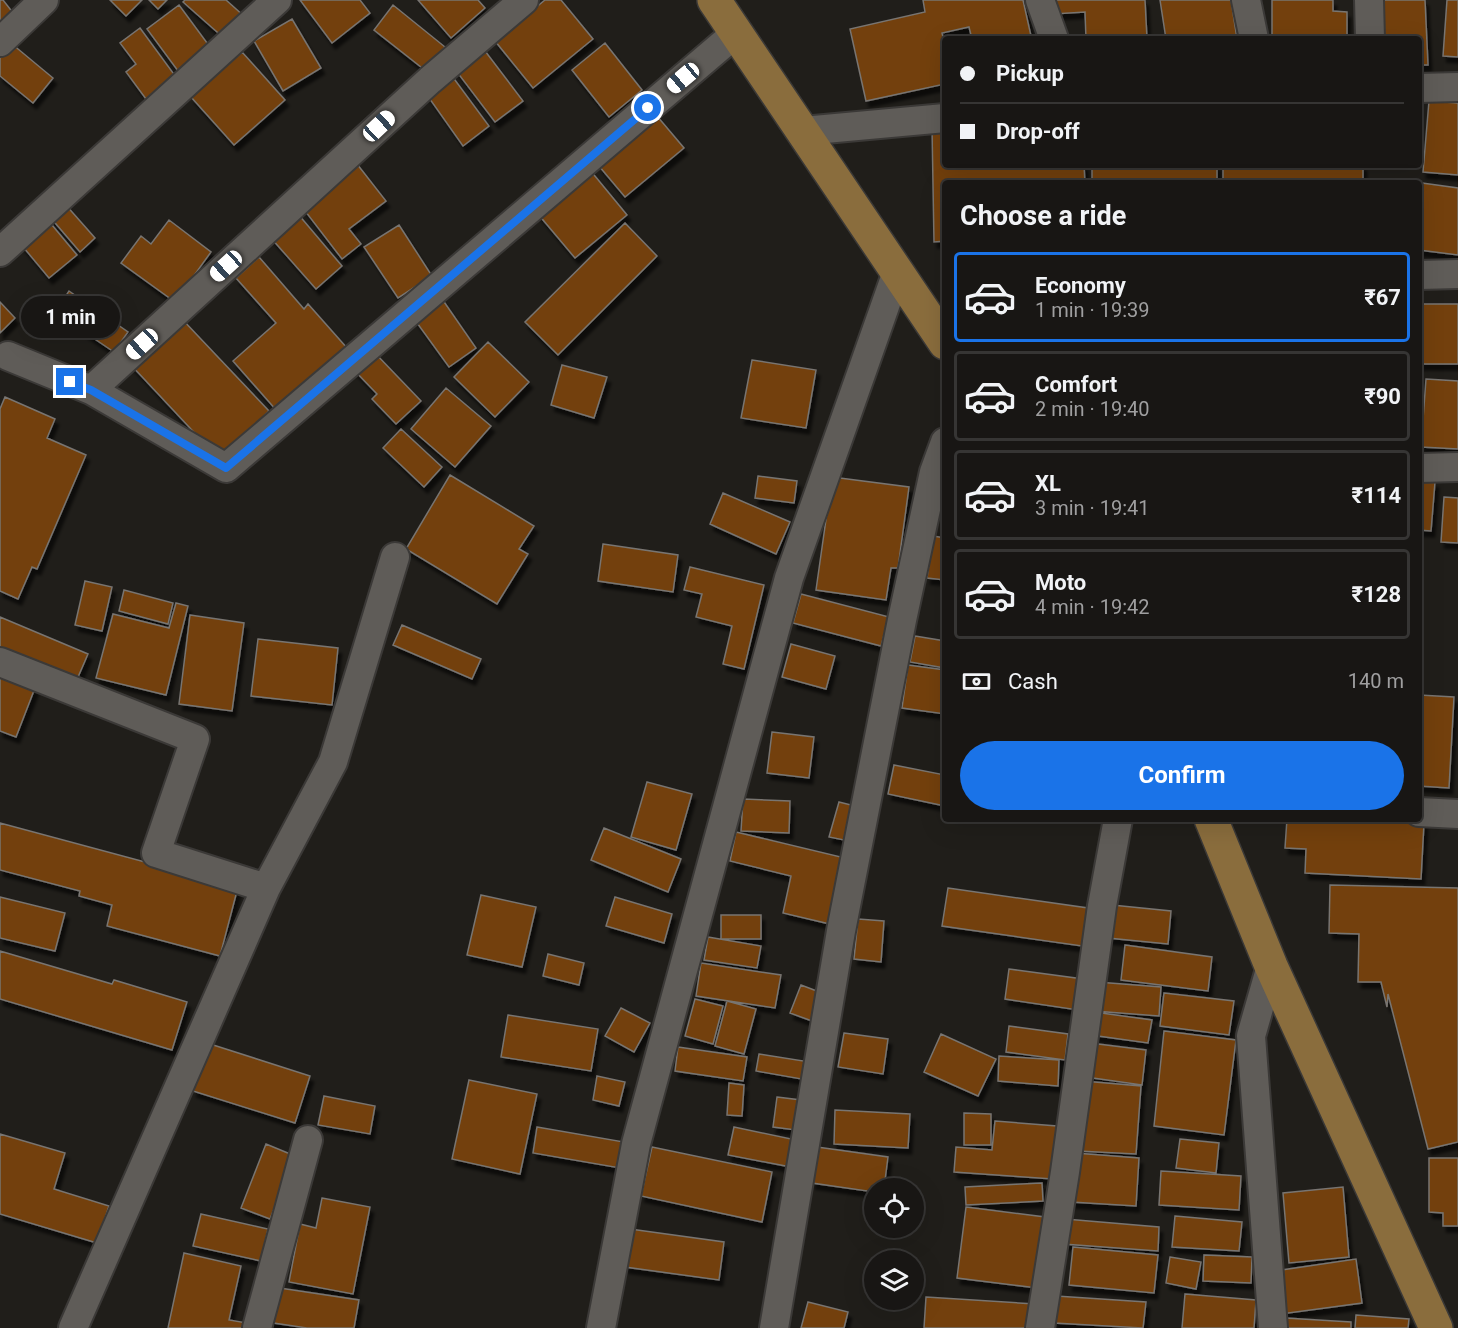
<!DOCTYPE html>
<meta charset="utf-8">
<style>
:root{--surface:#181614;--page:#252322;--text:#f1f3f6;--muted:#9f9fa0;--line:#363534;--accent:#1a73e8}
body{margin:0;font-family:Roboto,sans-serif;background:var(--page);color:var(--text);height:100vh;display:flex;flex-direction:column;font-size:22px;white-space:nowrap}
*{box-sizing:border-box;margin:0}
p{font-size:20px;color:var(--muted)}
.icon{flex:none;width:33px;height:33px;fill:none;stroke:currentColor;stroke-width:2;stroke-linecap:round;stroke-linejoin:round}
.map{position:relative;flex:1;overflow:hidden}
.panel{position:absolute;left:942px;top:180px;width:480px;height:642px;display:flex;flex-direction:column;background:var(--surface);border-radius:6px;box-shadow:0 6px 24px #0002,0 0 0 2px var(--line)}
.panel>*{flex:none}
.guide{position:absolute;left:942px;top:36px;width:480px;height:132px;border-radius:6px;box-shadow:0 6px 24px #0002,0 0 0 2px var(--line);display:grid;align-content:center;height:132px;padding:0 18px;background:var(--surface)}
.controls{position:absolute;left:864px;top:1178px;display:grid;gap:12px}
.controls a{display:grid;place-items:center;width:60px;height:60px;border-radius:50%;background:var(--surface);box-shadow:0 6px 24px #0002,0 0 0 2px var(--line);font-size:30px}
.end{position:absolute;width:27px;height:27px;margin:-14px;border:8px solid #1a73e8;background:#fff;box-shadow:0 0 0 3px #fff}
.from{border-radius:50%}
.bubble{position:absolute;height:42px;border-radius:21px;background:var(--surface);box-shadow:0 6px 24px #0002,0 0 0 2px var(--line);font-size:20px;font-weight:700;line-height:42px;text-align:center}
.car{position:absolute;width:18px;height:36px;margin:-18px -9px;border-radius:8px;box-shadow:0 0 4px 2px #0007;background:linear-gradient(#fff 24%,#345 0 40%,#fff 0 76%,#345 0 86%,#fff 0)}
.guide b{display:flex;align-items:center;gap:21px;height:57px;font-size:22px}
.guide b+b{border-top:2px solid var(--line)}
.guide i{width:15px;height:15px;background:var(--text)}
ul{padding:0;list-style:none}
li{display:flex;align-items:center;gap:18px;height:90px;margin:0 12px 9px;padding:0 6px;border:3px solid var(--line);border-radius:6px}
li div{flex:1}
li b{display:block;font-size:22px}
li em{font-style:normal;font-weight:700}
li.current{border-color:var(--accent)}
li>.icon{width:54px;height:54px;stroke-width:1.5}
h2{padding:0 18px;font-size:27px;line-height:72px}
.pay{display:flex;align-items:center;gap:15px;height:66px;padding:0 18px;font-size:22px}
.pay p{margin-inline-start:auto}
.button{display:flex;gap:12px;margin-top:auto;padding:12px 18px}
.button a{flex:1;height:69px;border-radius:36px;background:var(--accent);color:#fff;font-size:24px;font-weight:700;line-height:69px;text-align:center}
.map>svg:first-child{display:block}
.building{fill:#734009;stroke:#787471;stroke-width:1.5;filter:url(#shadow)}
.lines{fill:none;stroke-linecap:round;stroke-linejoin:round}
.street-casing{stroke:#3b3937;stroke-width:32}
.primary-casing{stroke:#3b3937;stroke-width:36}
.street{stroke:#5f5c58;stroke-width:28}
.primary{stroke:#8a6d3d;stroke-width:33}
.route{stroke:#1a73e8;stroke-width:8}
</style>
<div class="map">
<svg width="1458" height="1328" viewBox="0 0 1458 1328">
<defs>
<filter id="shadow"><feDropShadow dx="3.5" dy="6" stdDeviation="1.5" flood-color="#0009"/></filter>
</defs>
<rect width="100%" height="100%" fill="#201e1a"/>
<path class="building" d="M0 0H3L14 14 0 25Z
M110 0H142L126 16Z
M149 0H167L158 9Z
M185 0H226L245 17 225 39 183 2Z
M300 0H360L370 13 332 43Z
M418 0H478L485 8 451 38Z
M545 0H561L593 39 533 88 495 41Z
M923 0H1023L1031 36 1020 39H972L969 27 942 33 945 45V84L866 101 850 29 925 12Z
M1052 0H1145L1147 39H1086L1085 12 1053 14Z
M1160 0H1231L1237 39H1166Z
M1272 0H1333V11L1347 12V39H1272Z
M1383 0H1425L1428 65H1419V39H1384Z
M1447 0H1458V57L1443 56Z
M179 5 213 51 181 75 147 29Z
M393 5 445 47 426 71 374 30Z
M292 19 321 68 283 91 254 41Z
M140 28 176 77 146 99 126 72 136 64 120 43Z
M605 43 642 90 609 117 572 70Z
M12 44 53 78 33 103 0 76V58Z
M482 47 523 101 495 122 454 68Z
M242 52 285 100 234 145 191 97Z
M452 76 489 126 463 146 427 95Z
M1429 101 1458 103V175L1423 172Z
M657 116 684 148 625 197 599 166Z
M932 127H945V165H1084L1085 183H945V241L934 242Z
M357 164 386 201 349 229 361 244 342 259 302 207Z
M1092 165H1217V183H1092Z
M1223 165H1363V180L1223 179Z
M590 170 627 215 575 258 538 214Z
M1422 183 1458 188V255L1419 250V207Z
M65 204 95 238 80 252 50 217Z
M298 214 342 266 316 289 271 238Z
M47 219 77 255 49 278 19 242Z
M169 220 211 252 175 302 121 263 141 236 151 244Z
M625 223 657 256 558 355 525 322Z
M399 225 432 276 398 298 364 247Z
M259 257 304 309 308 304 347 348 277 411 233 361 276 323 236 278Z
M69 291 128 332 114 352 55 312Z
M440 296 476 348 449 367 412 316Z
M0 302 15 318 0 333Z
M1419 304H1458V364H1419Z
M181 318 269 411 219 459 131 365Z
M488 342 529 382 495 417 454 377Z
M373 351 421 401 396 424 372 399 377 394 354 370Z
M752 360 816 370 806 428 741 418Z
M562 365 607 377 594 418 551 405Z
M1426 379 1458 381V449L1421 447Z
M446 388 491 426 455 467 411 429Z
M5 397 55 419 47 438 86 455 37 569 32 567 18 599 0 591V409Z
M401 429 442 467 424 487 383 448Z
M450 475 534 526 519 549 528 554 497 604 406 549Z
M758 476 797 481 794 503 755 498Z
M832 477 909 487 898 568H891L886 600 816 590Z
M1419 480 1435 482 1431 531 1419 530Z
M723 493 790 522 776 554 710 524Z
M1444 497 1458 498V543L1441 542Z
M933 536 945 538V580L927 578Z
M603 544 678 555 673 592 598 581Z
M690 567 764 585 744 669 723 664 732 626 696 617 702 594 684 590Z
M85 581 112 587 102 631 75 625Z
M124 590 173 603 168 624 119 611Z
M801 594 889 617 881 646 793 623Z
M176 603 188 606 166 695 96 678 113 614 169 628Z
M190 615 244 623 232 711 179 704Z
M0 617 88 654 75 684 0 653Z
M402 625 481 659 472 679 393 645Z
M915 636 945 641V668L910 662Z
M258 639 338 648 332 705 251 696Z
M791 644 835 656 826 689 782 677Z
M908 665 945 670V714L902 708Z
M0 675 35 688 16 737 0 731Z
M1419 695 1454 697 1449 788 1419 786Z
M772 732 814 737 809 778 767 773Z
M894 765 945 775V806L888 794Z
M647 782 692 794 676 850 631 837Z
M743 799 790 801 789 833 741 831Z
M839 802 859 807 849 841 829 837Z
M1287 819H1365L1424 823 1421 879 1305 873 1306 849 1285 848Z
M0 823 238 887 220 956 107 926 112 905 79 896 80 891 0 870Z
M604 828 681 859 668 892 591 860Z
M736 832 845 858 834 925 783 913 791 876 730 861Z
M1330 885 1458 888V1142L1428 1149 1388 994 1387 1007 1381 982H1358L1359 934 1329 933Z
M948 888 1088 908 1082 946 942 926Z
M481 895 536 907 522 967 467 955Z
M0 897 65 913 55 951 0 938Z
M615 897 672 914 664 943 606 926Z
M1112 905 1171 911 1168 944 1108 938Z
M721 915H761V939H721Z
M858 919 884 921 881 962 854 959Z
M708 937 761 946 757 968 704 960Z
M1125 945 1212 957 1208 991 1121 980Z
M0 951 112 984 114 980 187 1002 172 1050 0 999Z
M548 954 584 963 579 985 543 976Z
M701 963 781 975 775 1008 696 996Z
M1009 969 1083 979 1078 1010 1005 999Z
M1097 982 1161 987 1159 1016 1094 1011Z
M801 985 822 993 812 1021 790 1013Z
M1164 993 1234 1001 1229 1035 1160 1026Z
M695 999 723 1006 713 1044 685 1036Z
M727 1001 756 1009 744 1054 715 1046Z
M621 1008 650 1023 634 1052 605 1036Z
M1094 1012 1152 1020 1148 1043 1091 1035Z
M508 1015 598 1029 591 1071 501 1057Z
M1009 1026 1068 1034 1065 1060 1006 1052Z
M1164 1031 1236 1040 1224 1135 1154 1126Z
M844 1033 888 1039 883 1074 838 1067Z
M941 1034 996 1059 978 1096 924 1072Z
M207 1043 310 1076 295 1123 193 1091Z
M1090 1043 1146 1050 1142 1085 1086 1077Z
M678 1047 747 1057 743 1081 675 1071Z
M759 1054 810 1062 807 1080 756 1071Z
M999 1056 1059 1060 1058 1086 998 1081Z
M597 1076 625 1082 619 1106 593 1100Z
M469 1080 537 1094 520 1174 452 1159Z
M1083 1081 1141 1086 1136 1154 1078 1151Z
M729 1083 744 1085 742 1116 727 1115Z
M324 1096 375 1106 370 1134 318 1125Z
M777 1097 801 1100 796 1130 773 1127Z
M835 1110 910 1114 908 1148 834 1144Z
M964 1113 991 1114V1145H964Z
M995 1121 1057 1126 1053 1179 954 1172 956 1147 992 1150Z
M537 1127 624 1142 620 1168 533 1153Z
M734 1127 796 1140 791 1167 728 1155Z
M0 1134 65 1153 54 1189 109 1206 97 1243 0 1214Z
M1180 1139 1219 1143 1216 1173 1176 1168Z
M266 1144 295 1156 270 1219 241 1208Z
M652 1147 772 1172 762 1222 641 1196Z
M817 1147 888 1157 884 1188H874V1192L812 1183Z
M1075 1153 1139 1158 1136 1206 1071 1202Z
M1429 1158H1458V1226H1443V1213L1429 1212Z
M1161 1171 1241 1176 1239 1210 1159 1205Z
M1042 1183 1043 1201 966 1205 965 1187Z
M1343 1187 1349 1257 1289 1263 1283 1193Z
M322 1198 370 1207 353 1294 289 1282 300 1224 316 1228Z
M966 1207 1045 1217 1037 1288 957 1278Z
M201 1214 268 1229 261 1261 193 1246Z
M1175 1216 1242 1222 1239 1251 1172 1247Z
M1065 1219 1159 1227 1158 1251 1063 1244Z
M630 1229 724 1242 719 1280 625 1267Z
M1073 1247 1158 1255 1154 1293 1069 1285Z
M184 1253 241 1266 229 1320 247 1323 246 1328H168Z
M1204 1255 1252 1257 1251 1283 1203 1281Z
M1170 1257 1201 1262 1196 1289 1166 1283Z
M1356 1259 1362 1303 1281 1314 1275 1271Z
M273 1287 359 1300 354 1328H307L267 1322Z
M1185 1294 1256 1300 1254 1328H1182Z
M1056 1296 1146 1302 1143 1328 1054 1323Z
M926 1297 1035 1304 1033 1328H924Z
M808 1302 848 1312 844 1328H801Z
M1356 1315 1409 1319 1408 1328H1355Z
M1285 1318 1351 1322V1328H1284Z"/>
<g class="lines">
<g class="street-casing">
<path id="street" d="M1040 0 1054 39
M1246 0 1254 39
M1369 0 1370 39
M0 42 44 0
M1419 88 1458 87
M803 131 945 118
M0 252 277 0
M1419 275 1458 274
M8 356 91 390 226 468 736 33
M91 390 430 80 524 0
M1419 468 1458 467
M0 662 195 739 156 853 266 888
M1419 812 1458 814
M1271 966 1251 1036 1273 1328
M73 1328 266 888 333 762 395 557
M257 1328 308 1140
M601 1328 636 1144 789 578 897 272
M774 1328 841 931 902 620 934 472 945 442
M1040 1328 1065 1172 1102 906 1118 819"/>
</g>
<g class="primary-casing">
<path id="primary" d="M714 0 945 343
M1211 819 1271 966 1436 1328"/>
</g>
<use href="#street" class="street"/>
<use href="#primary" class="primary"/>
</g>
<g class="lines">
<path class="route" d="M70 382 91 390 226 468 648 108"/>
</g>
</svg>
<div class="controls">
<a><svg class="icon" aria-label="locate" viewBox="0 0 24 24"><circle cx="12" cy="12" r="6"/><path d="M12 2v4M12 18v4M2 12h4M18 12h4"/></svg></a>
<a><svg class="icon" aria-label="layers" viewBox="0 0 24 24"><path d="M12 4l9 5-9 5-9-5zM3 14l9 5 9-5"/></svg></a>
</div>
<i class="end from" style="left:648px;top:108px"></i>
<i class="end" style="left:70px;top:382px"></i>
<div class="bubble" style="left:21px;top:296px;width:99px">1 min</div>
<i class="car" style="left:683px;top:78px;rotate:230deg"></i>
<i class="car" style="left:379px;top:126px;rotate:47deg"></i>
<i class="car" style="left:226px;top:266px;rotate:228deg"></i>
<i class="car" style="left:142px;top:344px;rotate:228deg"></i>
<div class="guide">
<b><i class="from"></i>Pickup</b>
<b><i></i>Drop-off</b>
</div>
<section class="panel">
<h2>Choose a ride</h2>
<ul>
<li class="current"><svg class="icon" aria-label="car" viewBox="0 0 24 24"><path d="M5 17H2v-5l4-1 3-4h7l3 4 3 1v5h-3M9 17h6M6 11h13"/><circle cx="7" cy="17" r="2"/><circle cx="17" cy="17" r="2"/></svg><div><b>Economy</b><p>1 min · 19:39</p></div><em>₹67</em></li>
<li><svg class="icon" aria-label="car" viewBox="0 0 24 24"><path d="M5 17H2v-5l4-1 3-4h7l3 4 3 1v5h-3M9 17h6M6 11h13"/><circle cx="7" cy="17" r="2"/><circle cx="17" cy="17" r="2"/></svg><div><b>Comfort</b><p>2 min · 19:40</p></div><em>₹90</em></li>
<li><svg class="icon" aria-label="car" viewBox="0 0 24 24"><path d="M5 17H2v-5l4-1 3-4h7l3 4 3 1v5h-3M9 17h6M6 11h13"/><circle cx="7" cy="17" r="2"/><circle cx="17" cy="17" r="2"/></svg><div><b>XL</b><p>3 min · 19:41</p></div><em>₹114</em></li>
<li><svg class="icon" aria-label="car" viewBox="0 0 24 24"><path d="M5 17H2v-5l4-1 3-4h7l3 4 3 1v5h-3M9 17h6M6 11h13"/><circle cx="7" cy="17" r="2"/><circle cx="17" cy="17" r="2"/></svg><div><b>Moto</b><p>4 min · 19:42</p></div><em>₹128</em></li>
</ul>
<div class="pay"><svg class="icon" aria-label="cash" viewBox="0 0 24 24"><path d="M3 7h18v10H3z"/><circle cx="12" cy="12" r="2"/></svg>Cash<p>140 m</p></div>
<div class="button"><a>Confirm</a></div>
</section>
</div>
